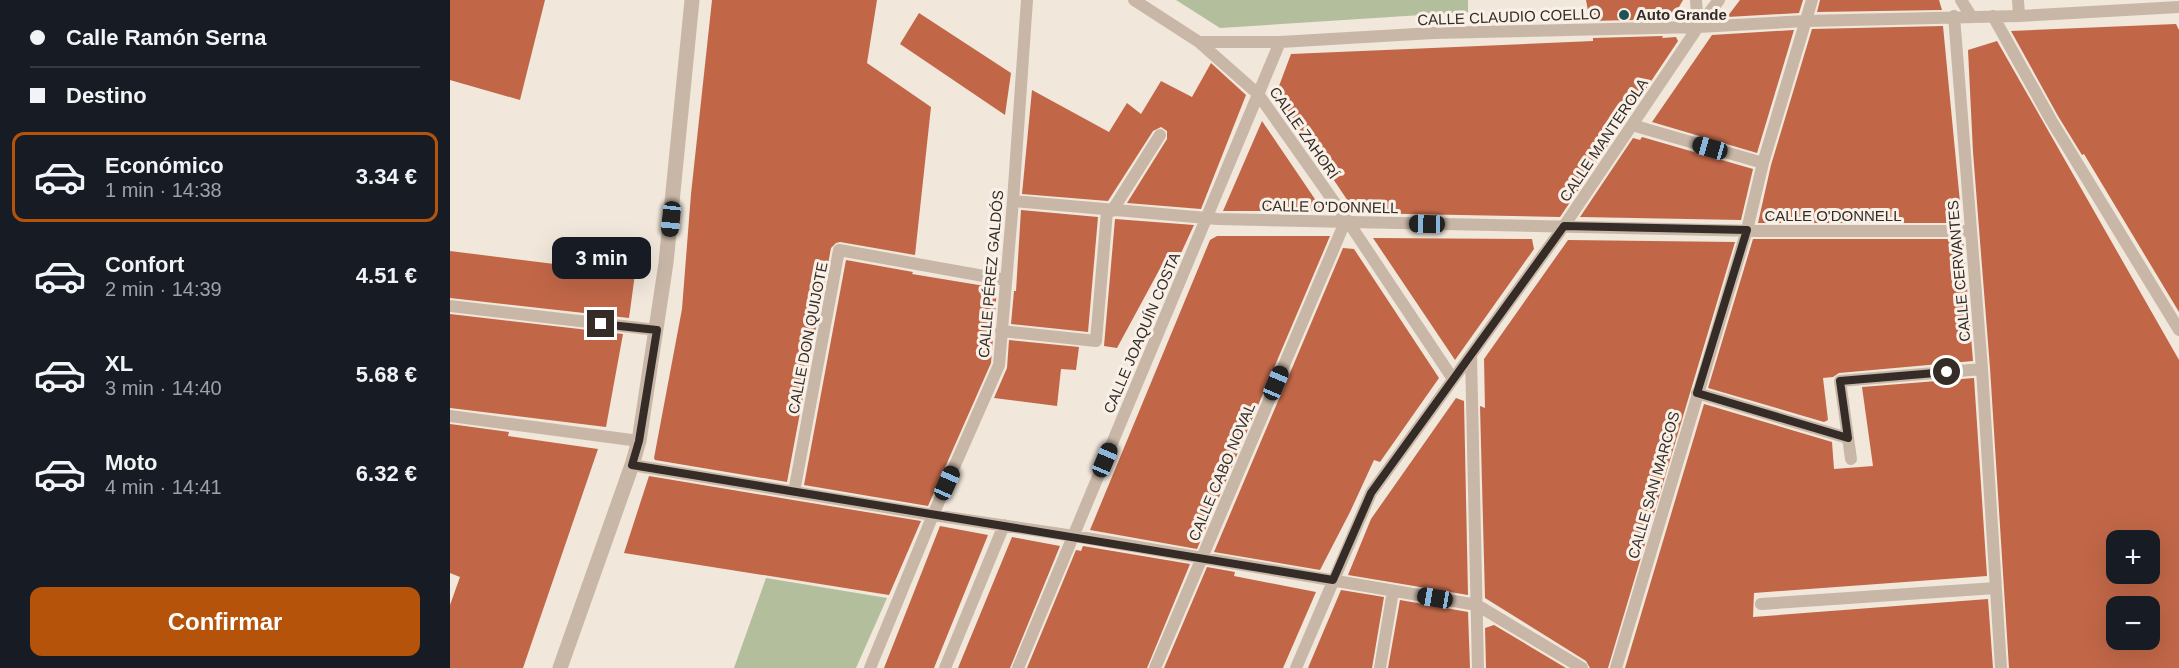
<!DOCTYPE html>
<html lang="es">
<meta charset="utf-8">
<style>
:root{--surface:#171b24;--page:#20242c;--text:#f1f3f6;--muted:#9ea1a6;--line:#363941;--accent:#b45309}
body{margin:0;font-family:Helvetica,sans-serif;background:var(--page);color:var(--text);height:100vh;display:flex;flex-direction:column;font-size:22px;white-space:nowrap}
*{box-sizing:border-box;margin:0}
p{font-size:20px;color:var(--muted)}
.icon{flex:none;width:33px;height:33px;fill:none;stroke:currentColor;stroke-width:2;stroke-linecap:round;stroke-linejoin:round}
.map{position:relative;flex:1;overflow:hidden}
.panel{display:flex;flex-direction:column;background:var(--surface);width:450px}
.panel>*{flex:none}
.hud{display:grid;align-content:center;height:132px;padding:0 30px;background:var(--surface)}
.buttons{position:absolute;left:1656px;top:530px;display:grid;gap:12px}
.buttons a{display:grid;place-items:center;width:54px;height:54px;border-radius:12px;background:var(--surface);box-shadow:0 6px 24px #0002;font-size:30px}
.end{position:absolute;width:27px;height:27px;margin:-14px;border:8px solid #352c28;background:#fff;box-shadow:0 0 0 3px #fff}
.from{border-radius:50%}
.bubble{position:absolute;height:42px;border-radius:12px;background:var(--surface);box-shadow:0 6px 24px #0002;font-size:20px;font-weight:600;line-height:42px;text-align:center}
.car{position:absolute;width:18px;height:36px;margin:-18px -9px;border-radius:8px;box-shadow:0 0 4px 2px #0007;background:linear-gradient(#222 24%,#8ab4d8 0 40%,#222 0 76%,#8ab4d8 0 86%,#222 0)}
.hud b{display:flex;align-items:center;gap:21px;height:57px;font-size:22px}
.hud b+b{border-top:2px solid var(--line)}
.hud i{width:15px;height:15px;background:var(--text)}
ul{padding:0;list-style:none}
li{display:flex;align-items:center;gap:18px;height:90px;margin:0 12px 9px;padding:0 18px;border:3px solid transparent;border-radius:12px}
li div{flex:1}
li b{display:block;font-size:22px}
li em{font-style:normal;font-weight:600}
li.current{border-color:var(--accent)}
li>.icon{width:54px;height:54px;stroke-width:1.5}
.cta{display:flex;gap:12px;margin-top:auto;padding:12px 30px}
.cta a{flex:1;height:69px;border-radius:12px;background:var(--accent);color:#fff;font-size:24px;font-weight:600;line-height:69px;text-align:center}
main{display:flex;flex:1;min-height:0}
.map>svg:first-child{display:block}
.green{fill:#b3bf9c}
.building{fill:#c16748;fill-rule:evenodd}
.lines{fill:none;stroke-linecap:round;stroke-linejoin:round}
.minor{stroke:#c8b7a7;stroke-width:12}
.tertiary{stroke:#c8b7a7;stroke-width:15}
.route{stroke:#352c28;stroke-width:8}
.poi-dot{fill:#1f5155;stroke:#f9f1e7;stroke-width:2}
.labels{text-anchor:middle;stroke-width:6;stroke-linejoin:round;paint-order:stroke}
.poi-label{font-size:15px;font-weight:bold;fill:#352c28;stroke:#f9f1e7;text-anchor:start}
.street-label{font-size:15px;fill:#352c28;stroke:#f9f1e7}
</style>
<main>
<section class="panel">
<div class="hud">
<b><i class="from"></i>Calle Ramón Serna</b>
<b><i></i>Destino</b>
</div>
<ul>
<li class="current"><svg class="icon" aria-label="car" viewBox="0 0 24 24"><path d="M5 17H2v-5l4-1 3-4h7l3 4 3 1v5h-3M9 17h6M6 11h13"/><circle cx="7" cy="17" r="2"/><circle cx="17" cy="17" r="2"/></svg><div><b>Económico</b><p>1 min · 14:38</p></div><em>3.34 €</em></li>
<li><svg class="icon" aria-label="car" viewBox="0 0 24 24"><path d="M5 17H2v-5l4-1 3-4h7l3 4 3 1v5h-3M9 17h6M6 11h13"/><circle cx="7" cy="17" r="2"/><circle cx="17" cy="17" r="2"/></svg><div><b>Confort</b><p>2 min · 14:39</p></div><em>4.51 €</em></li>
<li><svg class="icon" aria-label="car" viewBox="0 0 24 24"><path d="M5 17H2v-5l4-1 3-4h7l3 4 3 1v5h-3M9 17h6M6 11h13"/><circle cx="7" cy="17" r="2"/><circle cx="17" cy="17" r="2"/></svg><div><b>XL</b><p>3 min · 14:40</p></div><em>5.68 €</em></li>
<li><svg class="icon" aria-label="car" viewBox="0 0 24 24"><path d="M5 17H2v-5l4-1 3-4h7l3 4 3 1v5h-3M9 17h6M6 11h13"/><circle cx="7" cy="17" r="2"/><circle cx="17" cy="17" r="2"/></svg><div><b>Moto</b><p>4 min · 14:41</p></div><em>6.32 €</em></li>
</ul>
<div class="cta"><a>Confirmar</a></div>
</section>
<div class="map">
<svg width="1729" height="668" viewBox="0 0 1729 668">
<rect width="100%" height="100%" fill="#f1e7db"/>
<path class="green" d="M726 0H1018V12L770 28Z
M316 578 437 598 406 668H284Z"/>
<path class="building" d="M0 0H95L70 100 0 80Z
M262 0H427L417 63 481 107 465 255 390 242 386 243 381 248 337 482 205 460 204 458 232 309 241 194Z
M1136 0H1233L1222 19 1140 21Z
M1290 0H1353L1349 13 1277 17Z
M1370 0H1489L1492 10 1367 12Z
M469 13 561 73 555 115 450 44Z
M1726 24 1729 30V312L1634 154 1632 155 1608 116 1561 31Z
M1493 26 1512 223H1308L1321 165 1362 29Z
M1344 30 1307 153 1202 122 1262 35Z
M1213 36 1212 38 1226 37 1228 41 1110 217 906 213 826 94 841 54 1143 41V38Z
M1547 41 1729 360V668H1559L1540 368 1523 152 1518 50ZM1666 540H1700V573H1666ZM1666 606H1700V639H1666Z
M761 63 796 95 751 209 677 203 717 139V131L711 127 703 131 658 201 572 194 582 90 659 132 677 103 691 114 711 81 742 97Z
M812 121 873 211H773Z
M1192 137 1303 169 1291 220 1130 217 1183 138 1190 140Z
M571 210 648 217 638 332 561 324 564 291H566Z
M665 219 744 225 726 264 713 263 667 348 654 346Z
M767 236H880L747 549 640 530 760 240Z
M923 238 1082 239 1084 249 1005 360Z
M1303 239H1513L1523 361 1389 373 1383 377 1373 378 1378 420 1374 422 1258 388Z
M1118 240 1285 242 1158 668H1140L1136 661 1035 598 1030 406 1035 408 1034 359Z
M893 248 904 249 989 378 930 462 924 460 900 512 870 570 764 552Z
M0 251 185 274 179 318 0 298Z
M396 260 463 272 462 274 547 288 541 363 478 506 354 485Z
M0 314 173 334 156 427 0 408Z
M559 340 629 347 626 370 611 369 607 406 544 398 557 368Z
M1524 378 1537 576 1304 593 1303 617 1538 599 1543 668H1175L1254 404 1382 442 1384 469 1423 466 1412 387Z
M1006 398 1014 401 1018 595 898 575 921 519Z
M0 424 59 432 58 436 148 449 73 668H0V605L10 577 0 573Z
M199 476 343 500 471 521 439 595 174 553Z
M490 526 538 535 484 668H434Z
M562 537 610 546 560 668H508Z
M633 546 740 564 697 668H577L626 550 631 551Z
M757 567 785 572 784 576 866 592 833 668H714Z
M891 590 934 597 922 668H858Z
M950 600 1018 612 1020 668H938Z
M1044 625 1116 668H1036L1035 628Z"/>
<g class="lines">
<path class="minor" d="M684 0 749 42 808 94 899 223 1003 379
M1246 0 1248 27
M1511 0 1521 16
M1568 0 1569 16
M1504 16 1532 369 1551 668
M1543 16 1601 120 1729 330
M749 42H830L983 33 1248 27 1356 21 1569 16 1729 7
M1182 125 1313 163
M563 201 768 219 1307 231H1521
M662 211 710 135
M0 306 207 330
M551 331 646 341 657 211
M1021 356 1028 668
M1247 393 1398 438
M0 416 189 441
M1401 459 1390 381 1532 369
M182 465 483 515 624 536 1027 605 1132 668
M344 492 389 250 556 280
M1311 604 1546 588
M420 668 483 515 549 365 563 201 577 0
M495 668 554 525
M568 668 830 42
M705 668 895 222
M846 668 921 493 1114 226 1248 27 1269 0
M930 668 943 591
M1166 668 1297 230 1313 163 1362 0"/>
<path class="tertiary" d="M110 668 182 465 189 441 216 263 242 0"/>
</g>
<g class="lines">
<path class="route" d="M151 324 207 330 189 441 182 465 883 580 921 493 1114 226 1297 230 1247 393 1398 438 1390 381 1497 372"/>
</g>
<circle class="poi-dot" cx="1174" cy="15" r="6"/>
<g class="labels">
<g class="poi-label">
<text x="1186" y="20">Auto Grande</text>
</g>
<g class="street-label">
<text transform="translate(1059 17) rotate(-2)" y="5">CALLE CLAUDIO COELLO</text>
<text transform="translate(854 133) rotate(55)" y="5">CALLE ZAHORÍ</text>
<text transform="translate(1154 140) rotate(-56)" y="5">CALLE MANTEROLA</text>
<text transform="translate(880 207) rotate(1)" y="5">CALLE O'DONNELL</text>
<text x="1383" y="221">CALLE O'DONNELL</text>
<text transform="translate(1509 271) rotate(-95)" y="5">CALLE CERVANTES</text>
<text transform="translate(541 274) rotate(-85)" y="5">CALLE PÉREZ GALDÓS</text>
<text transform="translate(692 333) rotate(-67)" y="5">CALLE JOAQUÍN COSTA</text>
<text transform="translate(358 338) rotate(-79)" y="5">CALLE DON QUIJOTE</text>
<text transform="translate(772 472) rotate(-67)" y="5">CALLE CABO NOVAL</text>
<text transform="translate(1204 485) rotate(-74)" y="5">CALLE SAN MARCOS</text>
</g>
</g>
</svg>
<div class="buttons">
<a>+</a>
<a>−</a>
</div>
<i class="end from" style="left:1497px;top:372px"></i>
<i class="end" style="left:151px;top:324px"></i>
<div class="bubble" style="left:102px;top:237px;width:99px">3 min</div>
<i class="car" style="left:1260px;top:148px;rotate:286deg"></i>
<i class="car" style="left:221px;top:219px;rotate:186deg"></i>
<i class="car" style="left:977px;top:224px;rotate:271deg"></i>
<i class="car" style="left:826px;top:383px;rotate:23deg"></i>
<i class="car" style="left:655px;top:460px;rotate:23deg"></i>
<i class="car" style="left:497px;top:483px;rotate:24deg"></i>
<i class="car" style="left:985px;top:598px;rotate:280deg"></i>
</div>
</main>
